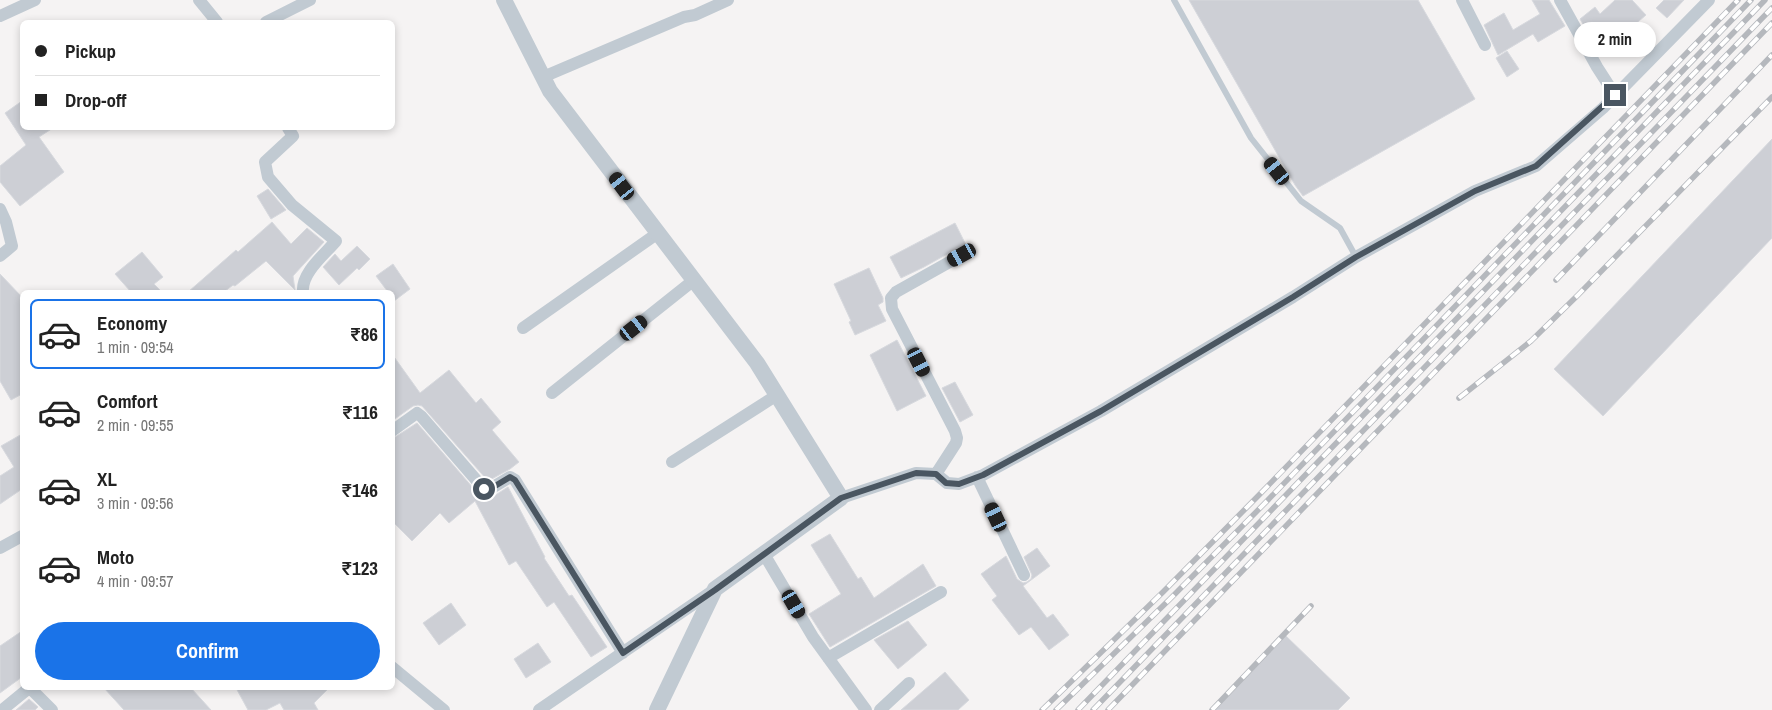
<!DOCTYPE html>
<meta charset="utf-8">
<style>
:root{--surface:#fff;--page:#f2f2f2;--text:#222;--muted:#767676;--line:#e0e0e0;--accent:#1a73e8}
body{margin:0;font-family:"Archivo Narrow",sans-serif;background:var(--page);color:var(--text);height:100vh;display:flex;flex-direction:column;font-size:19px;white-space:nowrap}
*{box-sizing:border-box;margin:0}
p{font-size:16px;color:var(--muted)}
.icon{flex:none;width:28px;height:28px;fill:none;stroke:currentColor;stroke-width:2;stroke-linecap:round;stroke-linejoin:round}
.map{position:relative;flex:1;overflow:hidden}
.panel{position:absolute;left:20px;top:290px;width:375px;height:400px;display:flex;flex-direction:column;background:var(--surface);border-radius:8px;box-shadow:0 2px 8px #0003}
.panel>*{flex:none}
.top-card{position:absolute;left:20px;top:20px;width:375px;height:110px;border-radius:8px;box-shadow:0 2px 8px #0003;display:grid;align-content:center;height:110px;padding:0 15px;background:var(--surface)}
.end{position:absolute;width:22px;height:22px;margin:-11px;border:6px solid #4a5661;background:#fff;box-shadow:0 0 0 2px #fff}
.from{border-radius:50%}
.bubble{position:absolute;height:35px;border-radius:18px;background:var(--surface);box-shadow:0 2px 8px #0003;font-size:16px;font-weight:700;line-height:35px;text-align:center}
.car{position:absolute;width:15px;height:30px;margin:-15px -8px;border-radius:6px;box-shadow:0 0 4px 1px #0007;background:linear-gradient(#222 24%,#8ab4d8 0 40%,#222 0 76%,#8ab4d8 0 86%,#222 0)}
.top-card b{display:flex;align-items:center;gap:18px;height:48px;font-size:19px}
.top-card b+b{border-top:1px solid var(--line)}
.top-card i{width:12px;height:12px;background:var(--text)}
ul{padding:9px 0 0;list-style:none}
li{display:flex;align-items:center;gap:15px;height:70px;margin:0 10px 8px;padding:0 5px;border:2px solid transparent;border-radius:8px}
li div{flex:1}
li b{display:block;font-size:19px}
li em{font-style:normal;font-weight:700}
li.active{border-color:var(--accent)}
li>.icon{width:45px;height:45px;stroke-width:1.5}
.cta{display:flex;gap:10px;margin-top:auto;padding:10px 15px}
.cta a{flex:1;height:58px;border-radius:30px;background:var(--accent);color:#fff;font-size:20px;font-weight:700;line-height:58px;text-align:center}
.map>svg:first-child{display:block}
.building{fill:#cdcfd5;stroke:#d7d9de}
.lines{fill:none;stroke-linecap:round;stroke-linejoin:round}
.service{stroke:#c1cad2;stroke-width:6}
.minor{stroke:#c1cad2;stroke-width:12}
.tertiary{stroke:#c1cad2;stroke-width:16}
.rail-casing{stroke:#b5b8bd;stroke-width:5.5}
.rail{stroke:#fff;stroke-width:4;stroke-dasharray:11;stroke-linecap:butt}
.route{stroke:#4a5661;stroke-width:6}
</style>
<div class="map">
<svg width="1772" height="710" viewBox="0 0 1772 710">
<rect width="100%" height="100%" fill="#f5f3f3"/>
<path class="building" d="M1189 0H1418L1475 99 1303 196 1295 185Z
M1532 0H1549L1565 26 1538 42 1533 34 1498 55 1484 25 1504 13 1513 30 1540 14Z
M1615 0H1632L1646 15 1603 52 1587 31 1580 19 1595 7 1600 14Z
M1664 0H1684L1667 18 1656 8Z
M1507 51 1519 69 1507 77 1496 58Z
M22 101V128H53L39 137 64 172 20 206 0 182V166L26 145 5 113Z
M1772 139V238L1603 416 1554 369Z
M268 189 286 210 271 219 257 196Z
M272 222 291 244 307 228 324 242 293 276 295 290 266 261 235 286 233 285 224 292H188L236 250 238 252Z
M955 223 967 247 958 248 924 267 901 278 890 257Z
M357 246 370 259 359 270 357 268 339 285 323 267 335 254 341 261Z
M142 252 163 277 154 284 162 292H131L115 274Z
M393 264 410 289 394 301 392 292H388L376 276Z
M869 268 883 298V302L878 305 886 321 855 335 849 322 851 321 834 284Z
M0 274 22 297V394L11 400 0 381Z
M897 340 926 396 897 411 870 355Z
M392 354 420 393 449 370 476 403 481 398 501 422 492 430 519 462 510 469 488 481 422 406 418 405 413 406 392 421Z
M955 382 973 415 960 422 942 388Z
M417 423 480 496H494L508 487 545 557 544 558 569 596 572 595 607 647 591 657 554 602 547 607 516 561 509 565 475 501 449 523 440 513 412 541 392 521V439Z
M22 434V489L0 504V476L14 467 1 446Z
M830 534 858 579 861 577 874 598 923 564 936 586 830 647 809 614 841 594 811 545Z
M1037 548 1050 566 1023 586 1047 618 1053 614 1069 635 1049 650 1031 627 1019 635 992 600 997 596 981 574 1006 556 1017 579 1023 583 1027 582 1031 579 1032 575 1024 557Z
M451 603 466 625 439 645 423 623Z
M908 621 927 645 898 669 874 640Z
M22 631V677L0 693V646Z
M1285 635 1350 698 1338 710H1212Z
M538 643 551 662 526 678 514 659Z
M945 672 969 700 958 710H901Z
M104 688H191L211 710H124Z
M236 688H329L314 703 318 710H284L280 703 266 710H248Z
M29 699 38 707 35 710H16Z"/>
<g class="lines">
<path class="service" d="M1174 0 1251 138 1301 201 1340 228 1356 257"/>
<path class="minor" d="M199 0 217 22
M1462 0 1485 45
M1560 0 1597 67 1615 95
M0 16 35 0
M266 22 310 0
M543 77 684 17 695 15 728 0
M288 128 293 136 265 162 268 177 292 205 336 241C324 255 301 273 303 292
M0 209 6 222 12 246 0 256
M523 328 658 233
M552 393 694 280
M392 431 417 413 421 416 484 489H490L510 477 515 480 623 653
M672 462 777 395
M936 474 956 443 957 438 955 431 892 309 891 298 896 292 962 255
M977 477 1024 575
M841 498 916 473 936 474 947 483 959 484 983 475 1101 411 1293 297 1356 257 1475 191 1536 166 1603 108 1709 0
M0 548 22 536
M764 554 813 637 866 710
M828 658 941 592
M392 667 444 710
M30 688 52 710
M2 710 29 688
M539 710 714 590
M880 710 909 683"/>
<path class="tertiary" d="M504 0 550 91 757 363 841 498 715 589 657 710"/>
<g class="rail-casing">
<path id="rail" d="M1556 280 1772 55
M1459 398 1531 341 1578 295 1772 97
M1042 710 1163 592 1260 494 1738 0
M1056 710 1170 599 1267 501 1751 0
M1078 710 1765 0
M1093 710 1772 8
M1108 710 1772 23
M1212 710 1311 606"/>
</g>
<use href="#rail" class="rail"/>
</g>
<g class="lines">
<path class="route" d="M484 489H490L510 477 515 480 623 653 715 590 841 498 916 473 936 474 946 483 959 484 983 475 1101 411 1293 297 1356 257 1475 191 1536 166 1615 95"/>
</g>
</svg>
<i class="end from" style="left:484px;top:489px"></i>
<i class="end" style="left:1615px;top:95px"></i>
<div class="bubble" style="left:1574px;top:22px;width:82px">2 min</div>
<i class="car" style="left:1277px;top:171px;rotate:322deg"></i>
<i class="car" style="left:622px;top:186px;rotate:323deg"></i>
<i class="car" style="left:962px;top:255px;rotate:241deg"></i>
<i class="car" style="left:634px;top:328px;rotate:52deg"></i>
<i class="car" style="left:919px;top:362px;rotate:153deg"></i>
<i class="car" style="left:996px;top:517px;rotate:335deg"></i>
<i class="car" style="left:794px;top:604px;rotate:150deg"></i>
<div class="top-card">
<b><i class="from"></i>Pickup</b>
<b><i></i>Drop-off</b>
</div>
<section class="panel">
<ul>
<li class="active"><svg class="icon" aria-label="car" viewBox="0 0 24 24"><path d="M5 17H2v-5l4-1 3-4h7l3 4 3 1v5h-3M9 17h6M6 11h13"/><circle cx="7" cy="17" r="2"/><circle cx="17" cy="17" r="2"/></svg><div><b>Economy</b><p>1 min · 09:54</p></div><em>₹86</em></li>
<li><svg class="icon" aria-label="car" viewBox="0 0 24 24"><path d="M5 17H2v-5l4-1 3-4h7l3 4 3 1v5h-3M9 17h6M6 11h13"/><circle cx="7" cy="17" r="2"/><circle cx="17" cy="17" r="2"/></svg><div><b>Comfort</b><p>2 min · 09:55</p></div><em>₹116</em></li>
<li><svg class="icon" aria-label="car" viewBox="0 0 24 24"><path d="M5 17H2v-5l4-1 3-4h7l3 4 3 1v5h-3M9 17h6M6 11h13"/><circle cx="7" cy="17" r="2"/><circle cx="17" cy="17" r="2"/></svg><div><b>XL</b><p>3 min · 09:56</p></div><em>₹146</em></li>
<li><svg class="icon" aria-label="car" viewBox="0 0 24 24"><path d="M5 17H2v-5l4-1 3-4h7l3 4 3 1v5h-3M9 17h6M6 11h13"/><circle cx="7" cy="17" r="2"/><circle cx="17" cy="17" r="2"/></svg><div><b>Moto</b><p>4 min · 09:57</p></div><em>₹123</em></li>
</ul>
<div class="cta"><a>Confirm</a></div>
</section>
</div>
